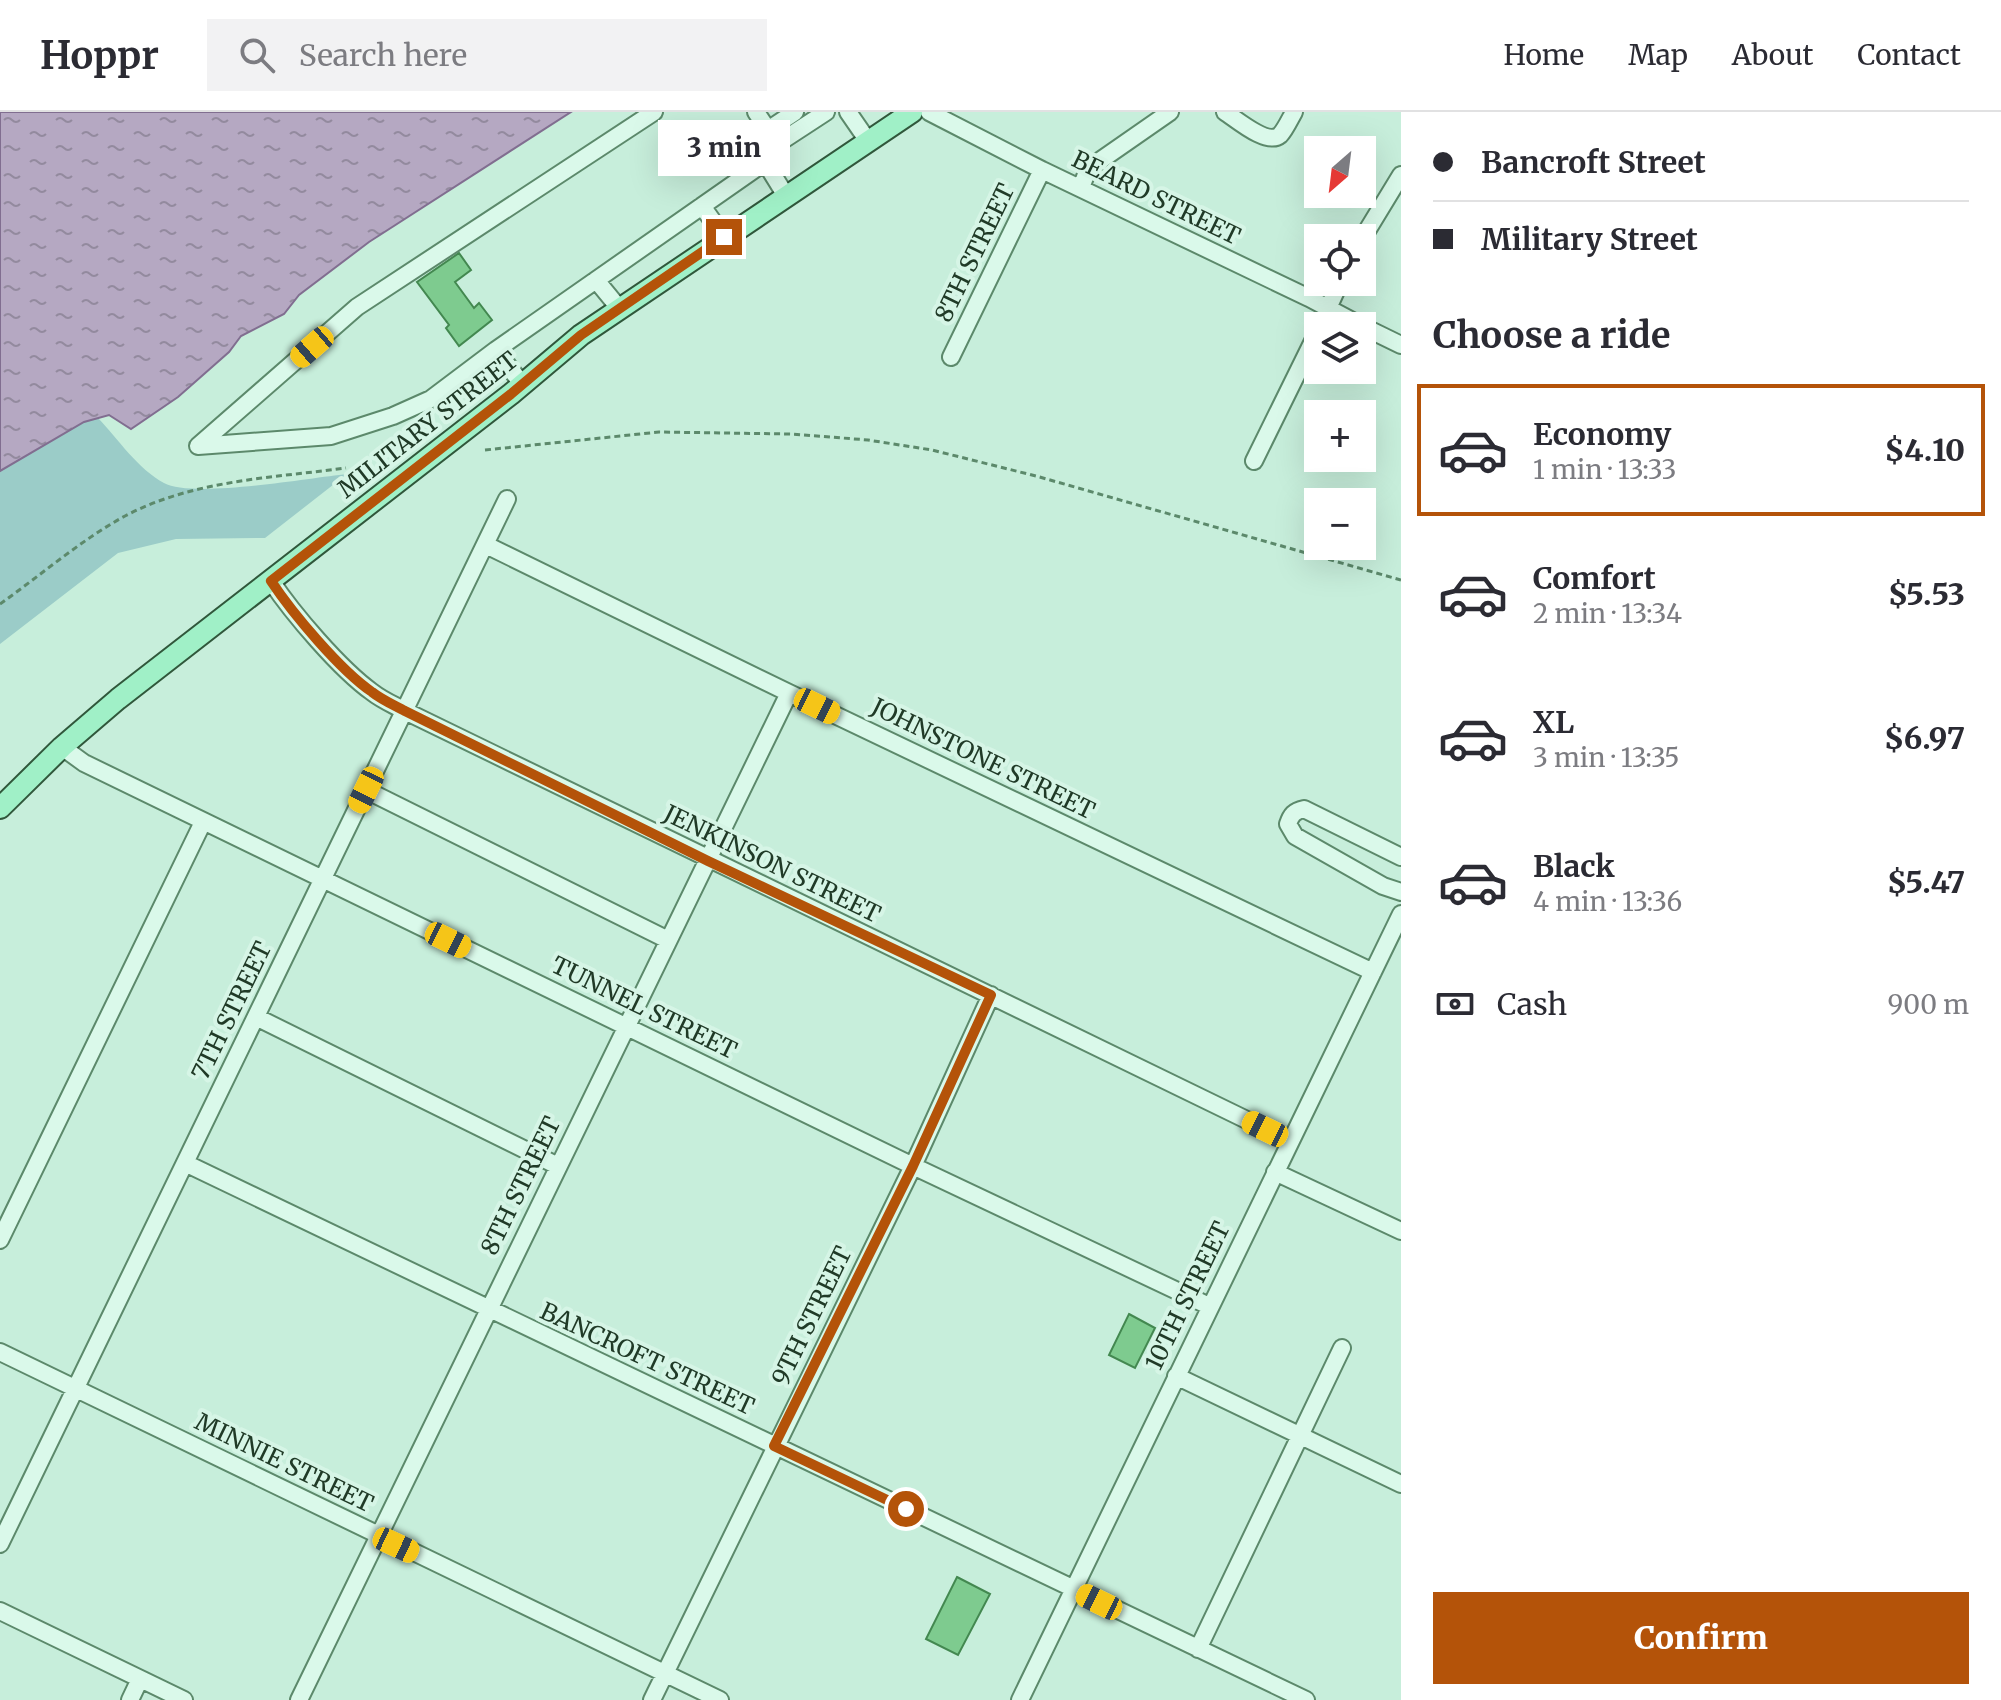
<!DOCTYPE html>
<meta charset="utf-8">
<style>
:root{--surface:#fff;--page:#f2f2f3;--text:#2b2b33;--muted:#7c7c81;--line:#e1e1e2;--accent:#b45309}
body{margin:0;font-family:Merriweather,serif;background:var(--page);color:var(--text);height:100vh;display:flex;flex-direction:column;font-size:30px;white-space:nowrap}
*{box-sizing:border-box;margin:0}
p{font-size:26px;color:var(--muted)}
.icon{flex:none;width:44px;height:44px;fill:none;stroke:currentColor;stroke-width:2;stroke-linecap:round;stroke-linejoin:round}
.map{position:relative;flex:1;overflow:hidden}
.drawer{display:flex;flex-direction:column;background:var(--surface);width:600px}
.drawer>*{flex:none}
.hud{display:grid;align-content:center;height:176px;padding:0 32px;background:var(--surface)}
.needle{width:52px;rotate:208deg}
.controls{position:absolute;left:1304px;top:24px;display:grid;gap:16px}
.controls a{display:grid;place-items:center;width:72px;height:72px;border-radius:0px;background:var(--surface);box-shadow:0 8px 32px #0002;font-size:40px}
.end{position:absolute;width:36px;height:36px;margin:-18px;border:10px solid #b45309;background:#fff;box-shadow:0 0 0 4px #fff}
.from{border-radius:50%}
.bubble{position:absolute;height:56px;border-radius:0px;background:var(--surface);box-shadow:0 8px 32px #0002;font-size:26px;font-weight:800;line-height:56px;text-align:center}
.car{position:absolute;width:24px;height:48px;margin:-24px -12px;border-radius:10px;box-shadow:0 0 6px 2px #0007;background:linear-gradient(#f5c518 24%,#345 0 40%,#f5c518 0 76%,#345 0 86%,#f5c518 0)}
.hud b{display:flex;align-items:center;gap:28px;height:76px;font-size:30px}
.hud b+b{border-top:2px solid var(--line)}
.hud i{width:20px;height:20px;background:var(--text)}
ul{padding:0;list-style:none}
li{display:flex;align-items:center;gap:24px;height:132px;margin:0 16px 12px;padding:0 16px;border:4px solid transparent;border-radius:0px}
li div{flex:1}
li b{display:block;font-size:30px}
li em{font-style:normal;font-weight:800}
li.on{border-color:var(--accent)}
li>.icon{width:72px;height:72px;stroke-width:1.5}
h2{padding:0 32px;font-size:36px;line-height:96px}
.pay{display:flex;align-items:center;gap:20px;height:88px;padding:0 32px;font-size:30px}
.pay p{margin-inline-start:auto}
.button{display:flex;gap:16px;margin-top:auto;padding:16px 32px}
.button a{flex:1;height:92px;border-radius:0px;background:var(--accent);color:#fff;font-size:32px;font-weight:800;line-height:92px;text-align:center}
header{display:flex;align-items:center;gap:48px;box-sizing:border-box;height:112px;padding:0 40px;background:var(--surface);border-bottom:2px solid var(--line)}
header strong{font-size:38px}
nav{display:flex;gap:44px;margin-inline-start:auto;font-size:28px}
.search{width:560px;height:72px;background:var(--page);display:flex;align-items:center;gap:20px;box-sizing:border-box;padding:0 28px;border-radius:0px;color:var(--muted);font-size:30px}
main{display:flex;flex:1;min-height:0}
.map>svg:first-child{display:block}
.park{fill:#9bccc8}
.water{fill:url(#water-ripples);stroke:#816e90;stroke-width:2}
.building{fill:#7ecb8f;stroke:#438850;stroke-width:2}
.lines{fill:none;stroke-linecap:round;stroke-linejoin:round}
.minor-casing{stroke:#5c896b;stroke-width:20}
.major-casing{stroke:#30573b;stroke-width:24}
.path{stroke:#5c896b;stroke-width:3;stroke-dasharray:6 4;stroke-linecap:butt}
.minor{stroke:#daf9ea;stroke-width:16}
.major{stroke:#a0f0c7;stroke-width:20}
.route{stroke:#b45309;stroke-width:10}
.labels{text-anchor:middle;stroke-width:8;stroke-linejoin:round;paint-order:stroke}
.street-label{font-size:24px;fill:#203a27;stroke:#d6f5e6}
</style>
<header>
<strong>Hoppr</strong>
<div class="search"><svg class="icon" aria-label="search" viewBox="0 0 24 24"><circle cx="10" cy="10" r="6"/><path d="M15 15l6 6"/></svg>Search here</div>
<nav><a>Home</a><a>Map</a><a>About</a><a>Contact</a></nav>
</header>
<main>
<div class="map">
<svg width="1401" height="1588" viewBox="0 0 1401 1588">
<defs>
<pattern id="water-ripples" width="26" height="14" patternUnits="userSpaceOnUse" patternTransform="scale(2)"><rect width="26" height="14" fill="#b5a8c2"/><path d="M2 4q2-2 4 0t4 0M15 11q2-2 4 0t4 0" fill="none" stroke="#938a9e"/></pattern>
</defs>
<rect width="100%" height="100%" fill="#c7eedb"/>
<path class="park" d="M98 306C118 327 138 357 164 371 193 387 308 366 347 362L265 426 176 427 118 441 0 532V359L84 310Z"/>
<path class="water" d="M0 0H571L369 130 299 183 284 202 241 224 229 240 178 285 131 317 109 303 84 310 0 359Z"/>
<path class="building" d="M459 141 471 158 455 170 474 196 479 191 492 208 459 234 446 216 449 213 417 170Z
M1129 1202 1155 1216 1135 1256 1109 1243Z
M957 1465 990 1482 958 1543 926 1527Z"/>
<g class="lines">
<g class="minor-casing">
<path id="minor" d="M654 0 357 195 198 334 331 324 393 304 431 287 496 238 765 50 786 84
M756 0 768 18 795 0
M848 0 868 29
M929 0 1042 58 1309 186 1362 214
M1225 0C1236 7 1267 34 1280 23 1285 18 1290 7 1294 0
M765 50 777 32 826 0
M1081 76 1088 57 1170 0
M702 94 724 125
M1362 127 1401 63
M596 168 619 196
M1324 205 1340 170
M1362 214 1401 233
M496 238 522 272
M951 245 1042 58
M1254 349 1318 219
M486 433 789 581 1373 860
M271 469C293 502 340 557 372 580 382 588 394 593 405 599L1290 1029
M62 635 84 651 913 1054 1209 1194
M366 678 668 828
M1401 745 1304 697C1294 699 1291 703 1288 712L1295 724 1383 774 1401 780
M256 905 558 1054
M185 1051 1306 1588
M1275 1060 1401 1119
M0 1128 203 710
M0 1240 720 1588
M1176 1264 1401 1372
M0 1432 507 387
M0 1499 184 1588
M1198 1537 1342 1236
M130 1588 140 1567
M299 1588 789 581
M652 1588 913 1054 991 883
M1020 1588 1401 802"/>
</g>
<g class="major-casing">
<path id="major" d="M0 696 62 635 118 587 511 282 581 223 912 0"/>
</g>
<path class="path" d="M485 338 659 320 791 322 868 328 932 338 1036 364 1401 468
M0 492C41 463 81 428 125 404 193 368 272 366 346 356"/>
<use href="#minor" class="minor"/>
<use href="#major" class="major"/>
</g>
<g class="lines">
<path class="route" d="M724 125 581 223 511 282 271 469C293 502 340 558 372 580 382 588 394 593 405 599L708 749 991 883 913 1054 774 1334 906 1397"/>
</g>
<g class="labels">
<g class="street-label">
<text transform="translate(1156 86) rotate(26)" y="8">BEARD STREET</text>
<text transform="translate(975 141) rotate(-64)" y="8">8TH STREET</text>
<text transform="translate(428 313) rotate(-38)" y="8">MILITARY STREET</text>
<text transform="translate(983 647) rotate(26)" y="8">JOHNSTONE STREET</text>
<text transform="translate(772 752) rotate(26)" y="8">JENKINSON STREET</text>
<text transform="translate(644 896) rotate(26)" y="8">TUNNEL STREET</text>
<text transform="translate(232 899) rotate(-64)" y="8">7TH STREET</text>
<text transform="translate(521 1074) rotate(-64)" y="8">8TH STREET</text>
<text transform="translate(1188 1184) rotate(-64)" y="8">10TH STREET</text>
<text transform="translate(812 1204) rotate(-64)" y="8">9TH STREET</text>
<text transform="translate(647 1247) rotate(25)" y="8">BANCROFT STREET</text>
<text transform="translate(284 1351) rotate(26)" y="8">MINNIE STREET</text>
</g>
</g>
</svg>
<div class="controls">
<a><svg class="needle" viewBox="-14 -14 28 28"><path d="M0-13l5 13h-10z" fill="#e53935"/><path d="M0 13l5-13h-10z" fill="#7c7c81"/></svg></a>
<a><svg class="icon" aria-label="locate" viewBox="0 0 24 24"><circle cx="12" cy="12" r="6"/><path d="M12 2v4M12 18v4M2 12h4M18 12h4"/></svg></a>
<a><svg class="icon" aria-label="layers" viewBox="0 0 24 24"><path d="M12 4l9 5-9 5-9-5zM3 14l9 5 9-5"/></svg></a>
<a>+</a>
<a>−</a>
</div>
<i class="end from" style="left:906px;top:1397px"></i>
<i class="end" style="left:724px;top:125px"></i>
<div class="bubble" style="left:658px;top:8px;width:132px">3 min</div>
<i class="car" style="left:312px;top:235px;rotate:229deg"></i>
<i class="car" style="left:817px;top:594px;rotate:116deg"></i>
<i class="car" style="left:366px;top:678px;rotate:206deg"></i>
<i class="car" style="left:448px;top:828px;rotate:116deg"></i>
<i class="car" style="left:1265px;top:1017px;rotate:296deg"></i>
<i class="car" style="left:396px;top:1433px;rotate:115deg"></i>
<i class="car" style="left:1099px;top:1490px;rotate:296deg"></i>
</div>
<section class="drawer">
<div class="hud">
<b><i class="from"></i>Bancroft Street</b>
<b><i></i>Military Street</b>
</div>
<h2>Choose a ride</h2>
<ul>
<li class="on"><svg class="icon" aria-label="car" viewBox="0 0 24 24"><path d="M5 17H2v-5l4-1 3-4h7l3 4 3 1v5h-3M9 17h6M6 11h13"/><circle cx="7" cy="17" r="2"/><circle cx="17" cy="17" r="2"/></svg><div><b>Economy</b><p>1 min · 13:33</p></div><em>$4.10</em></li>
<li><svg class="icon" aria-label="car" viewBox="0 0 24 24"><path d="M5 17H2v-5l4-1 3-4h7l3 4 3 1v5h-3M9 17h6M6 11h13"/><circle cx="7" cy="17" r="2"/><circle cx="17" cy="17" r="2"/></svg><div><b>Comfort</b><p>2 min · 13:34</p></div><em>$5.53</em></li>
<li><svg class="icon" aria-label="car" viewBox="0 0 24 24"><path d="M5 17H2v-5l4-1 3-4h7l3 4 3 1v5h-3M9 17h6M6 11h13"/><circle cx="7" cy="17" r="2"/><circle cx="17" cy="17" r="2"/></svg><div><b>XL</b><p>3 min · 13:35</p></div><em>$6.97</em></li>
<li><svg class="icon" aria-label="car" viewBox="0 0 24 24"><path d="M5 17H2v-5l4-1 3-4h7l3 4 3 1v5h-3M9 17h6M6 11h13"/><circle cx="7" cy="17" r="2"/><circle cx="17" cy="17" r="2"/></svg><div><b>Black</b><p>4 min · 13:36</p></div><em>$5.47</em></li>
</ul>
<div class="pay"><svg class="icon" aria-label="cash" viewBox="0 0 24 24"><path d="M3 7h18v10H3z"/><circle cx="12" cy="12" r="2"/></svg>Cash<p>900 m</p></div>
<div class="button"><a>Confirm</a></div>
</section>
</main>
